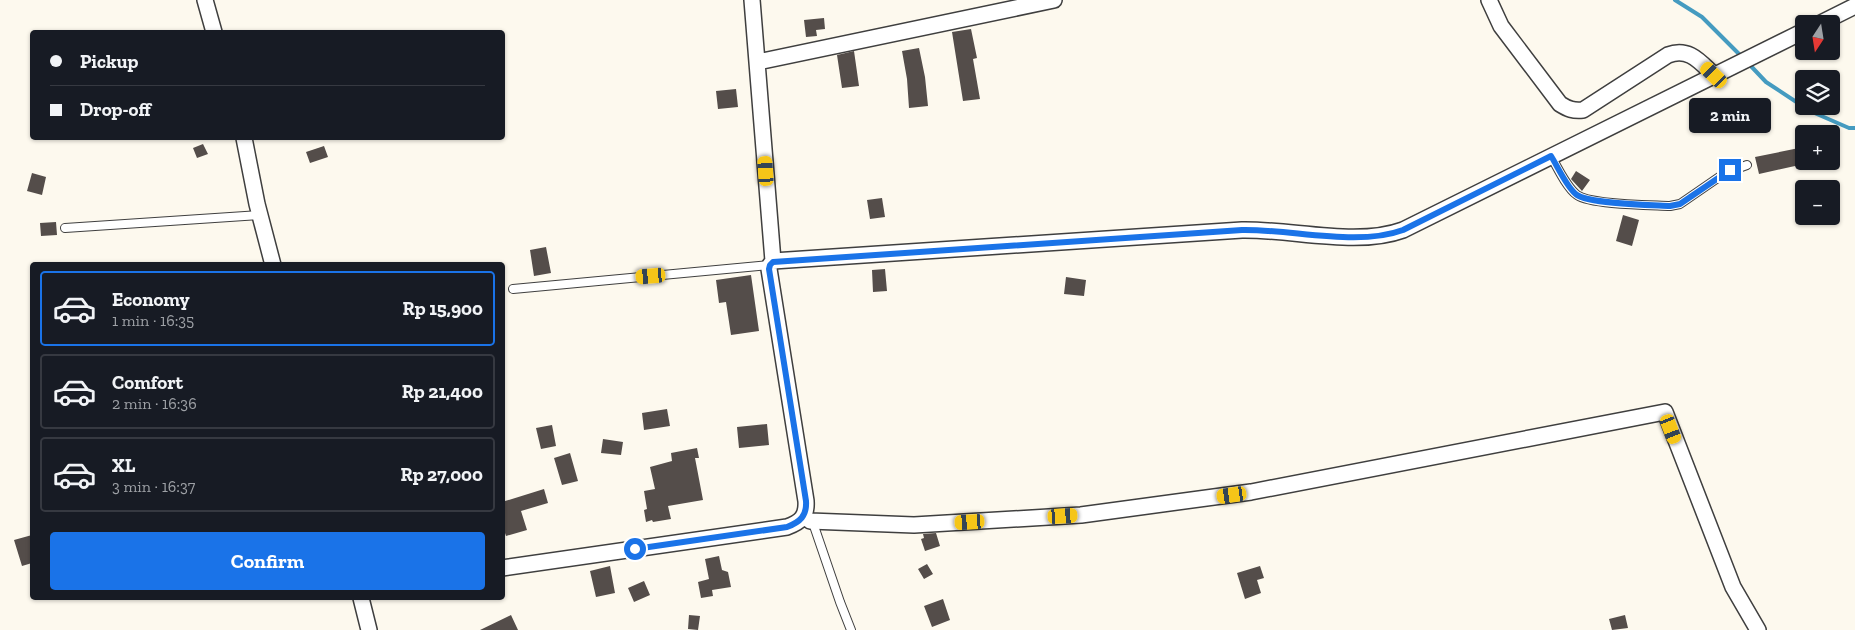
<!DOCTYPE html>
<meta charset="utf-8">
<style>
:root{--surface:#171b24;--page:#242831;--text:#f1f3f6;--muted:#9ea1a6;--line:#363941;--accent:#1a73e8}
body{margin:0;font-family:"Zilla Slab",serif;background:var(--page);color:var(--text);height:100vh;display:flex;flex-direction:column;font-size:19px;white-space:nowrap}
*{box-sizing:border-box;margin:0}
p{font-size:16px;color:var(--muted)}
.icon{flex:none;width:28px;height:28px;fill:none;stroke:currentColor;stroke-width:2;stroke-linecap:round;stroke-linejoin:round}
.map{position:relative;flex:1;overflow:hidden}
.sheet{position:absolute;left:30px;top:262px;width:475px;height:338px;display:flex;flex-direction:column;background:var(--surface);border-radius:5px;box-shadow:0 1px 4px #0004}
.sheet>*{flex:none}
.guide{position:absolute;left:30px;top:30px;width:475px;height:110px;border-radius:5px;box-shadow:0 1px 4px #0004;display:grid;align-content:center;height:110px;padding:0 20px;background:var(--surface)}
.needle{width:32px;rotate:192deg}
.fabs{position:absolute;left:1795px;top:15px;display:grid;gap:10px}
.fabs a{display:grid;place-items:center;width:45px;height:45px;border-radius:5px;background:var(--surface);box-shadow:0 1px 4px #0004;font-size:25px}
.end{position:absolute;width:22px;height:22px;margin:-11px;border:6px solid #1a73e8;background:#fff;box-shadow:0 0 0 2px #fff}
.from{border-radius:50%}
.bubble{position:absolute;height:35px;border-radius:5px;background:var(--surface);box-shadow:0 1px 4px #0004;font-size:16px;font-weight:700;line-height:35px;text-align:center}
.car{position:absolute;width:15px;height:30px;margin:-15px -8px;border-radius:6px;box-shadow:0 0 4px 1px #0007;background:linear-gradient(#f5c518 24%,#345 0 40%,#f5c518 0 76%,#345 0 86%,#f5c518 0)}
.guide b{display:flex;align-items:center;gap:18px;height:48px;font-size:19px}
.guide b+b{border-top:1px solid var(--line)}
.guide i{width:12px;height:12px;background:var(--text)}
ul{padding:9px 0 0;list-style:none}
li{display:flex;align-items:center;gap:15px;height:75px;margin:0 10px 8px;padding:0 10px;border:2px solid var(--line);border-radius:5px}
li div{flex:1}
li b{display:block;font-size:19px}
li em{font-style:normal;font-weight:700}
li.current{border-color:var(--accent)}
li>.icon{width:45px;height:45px;stroke-width:1.5}
.action{display:flex;gap:10px;margin-top:auto;padding:10px 20px}
.action a{flex:1;height:58px;border-radius:5px;background:var(--accent);color:#fff;font-size:20px;font-weight:700;line-height:58px;text-align:center}
.map>svg:first-child{display:block}
.lines{fill:none;stroke-linecap:round;stroke-linejoin:round}
.stream{stroke:#459bc0;stroke-width:4}
.building{fill:#544d4a}
.service-casing{stroke:#3f3f3f;stroke-width:10}
.minor-casing{stroke:#3f3f3f;stroke-width:18}
.service{stroke:#fff;stroke-width:8}
.minor{stroke:#fff;stroke-width:15}
.route{stroke:#1a73e8;stroke-width:6}
</style>
<div class="map">
<svg width="1855" height="630" viewBox="0 0 1855 630">
<rect width="100%" height="100%" fill="#fdf9ee"/>
<g class="lines">
<path class="stream" d="M1675 0 1702 17 1743 58
M1748 63 1766 82 1810 111 1849 128H1855"/>
</g>
<path class="building" d="M824 18 825 29 816 30 817 36 806 37 804 20Z
M971 29 977 58 973 59 980 99 963 101 952 32Z
M919 48 925 77 928 106 909 108 907 79 902 51Z
M854 51 859 86 842 88 837 55Z
M736 89 738 107 718 109 716 91Z
M203 144 208 154 197 158 193 148Z
M324 146 328 157 310 163 306 152Z
M1804 147V164L1759 174 1755 157Z
M1576 171 1590 180 1582 191 1571 179Z
M32 173 46 177 42 195 27 191Z
M882 198 885 217 870 219 867 200Z
M1623 215 1639 220 1632 246 1616 241Z
M56 222 57 235 41 236 40 223Z
M546 247 551 273 534 276 530 250Z
M885 269 887 291 873 292 872 270Z
M751 275 759 331 731 335 726 302 719 303 716 280Z
M1066 277 1086 280 1084 296 1064 294Z
M667 409 670 426 644 430 642 413Z
M767 424 769 445 739 448 737 427Z
M552 425 556 446 541 449 536 428Z
M603 439 623 442 621 455 601 453Z
M697 448 699 458H695L703 500 668 506 671 519 653 522 652 520 646 522 644 510 647 509 644 491 655 489 650 467 672 461 671 453Z
M570 453 578 481 562 485 554 458Z
M544 489 548 503 521 511 527 530 506 536 502 524V502Z
M936 533 940 546 925 551 921 539 924 538 923 534Z
M32 535V563L22 566 14 540Z
M719 556 722 570 728 572 731 587 712 590 713 596 701 598 698 582 709 579 705 559Z
M927 564 933 574 924 579 918 569Z
M610 566 615 593 596 597 590 571Z
M1260 566 1264 578 1257 580 1261 593 1245 599 1237 573Z
M644 581 650 595 634 602 628 588Z
M943 599 950 620 932 627 924 606Z
M511 615 518 630H480Z
M689 615 700 616 698 630 688 629Z
M1625 615 1628 628 1612 630 1609 619Z"/>
<g class="lines">
<g class="service-casing">
<path id="service" d="M1551 156C1557 167 1567 188 1577 195 1591 205 1651 205 1670 206L1680 204 1725 173 1747 165
M65 228 260 215
M513 289 770 265
M810 521 813 523 840 602 851 630"/>
</g>
<g class="minor-casing">
<path id="minor" d="M205 0 214 32
M752 0 773 261
M1489 0 1501 26 1560 104C1568 109 1573 111 1583 110L1668 55C1689 47 1700 62 1714 75
M1819 24 1855 6
M758 62 1054 0
M244 138 257 204 273 265
M810 521 914 525 1081 515 1251 492 1665 412 1733 587 1758 630
M502 568 787 527C801 522 807 516 806 501L769 269 770 265 773 261 1242 230C1292 229 1357 247 1403 230L1804 31
M361 598 369 630"/>
</g>
<use href="#service" class="service"/>
<use href="#minor" class="minor"/>
</g>
<g class="lines">
<path class="route" d="M635 549 787 527C800 522 807 516 806 501L769 269 770 265 773 262 1242 230C1292 229 1357 247 1403 230L1551 156C1558 167 1567 188 1577 195 1590 204 1652 205 1670 206L1680 204 1730 170"/>
</g>
</svg>
<div class="fabs">
<a><svg class="needle" viewBox="-14 -14 28 28"><path d="M0-13l5 13h-10z" fill="#e53935"/><path d="M0 13l5-13h-10z" fill="#9ea1a6"/></svg></a>
<a><svg class="icon" aria-label="layers" viewBox="0 0 24 24"><path d="M12 4l9 5-9 5-9-5zM3 14l9 5 9-5"/></svg></a>
<a>+</a>
<a>−</a>
</div>
<i class="end from" style="left:635px;top:549px"></i>
<i class="end" style="left:1730px;top:170px"></i>
<div class="bubble" style="left:1689px;top:98px;width:82px">2 min</div>
<i class="car" style="left:1714px;top:75px;rotate:314deg"></i>
<i class="car" style="left:766px;top:171px;rotate:356deg"></i>
<i class="car" style="left:651px;top:276px;rotate:265deg"></i>
<i class="car" style="left:1671px;top:429px;rotate:159deg"></i>
<i class="car" style="left:1232px;top:495px;rotate:262deg"></i>
<i class="car" style="left:1063px;top:516px;rotate:87deg"></i>
<i class="car" style="left:970px;top:522px;rotate:267deg"></i>
<div class="guide">
<b><i class="from"></i>Pickup</b>
<b><i></i>Drop-off</b>
</div>
<section class="sheet">
<ul>
<li class="current"><svg class="icon" aria-label="car" viewBox="0 0 24 24"><path d="M5 17H2v-5l4-1 3-4h7l3 4 3 1v5h-3M9 17h6M6 11h13"/><circle cx="7" cy="17" r="2"/><circle cx="17" cy="17" r="2"/></svg><div><b>Economy</b><p>1 min · 16:35</p></div><em>Rp 15,900</em></li>
<li><svg class="icon" aria-label="car" viewBox="0 0 24 24"><path d="M5 17H2v-5l4-1 3-4h7l3 4 3 1v5h-3M9 17h6M6 11h13"/><circle cx="7" cy="17" r="2"/><circle cx="17" cy="17" r="2"/></svg><div><b>Comfort</b><p>2 min · 16:36</p></div><em>Rp 21,400</em></li>
<li><svg class="icon" aria-label="car" viewBox="0 0 24 24"><path d="M5 17H2v-5l4-1 3-4h7l3 4 3 1v5h-3M9 17h6M6 11h13"/><circle cx="7" cy="17" r="2"/><circle cx="17" cy="17" r="2"/></svg><div><b>XL</b><p>3 min · 16:37</p></div><em>Rp 27,000</em></li>
</ul>
<div class="action"><a>Confirm</a></div>
</section>
</div>
